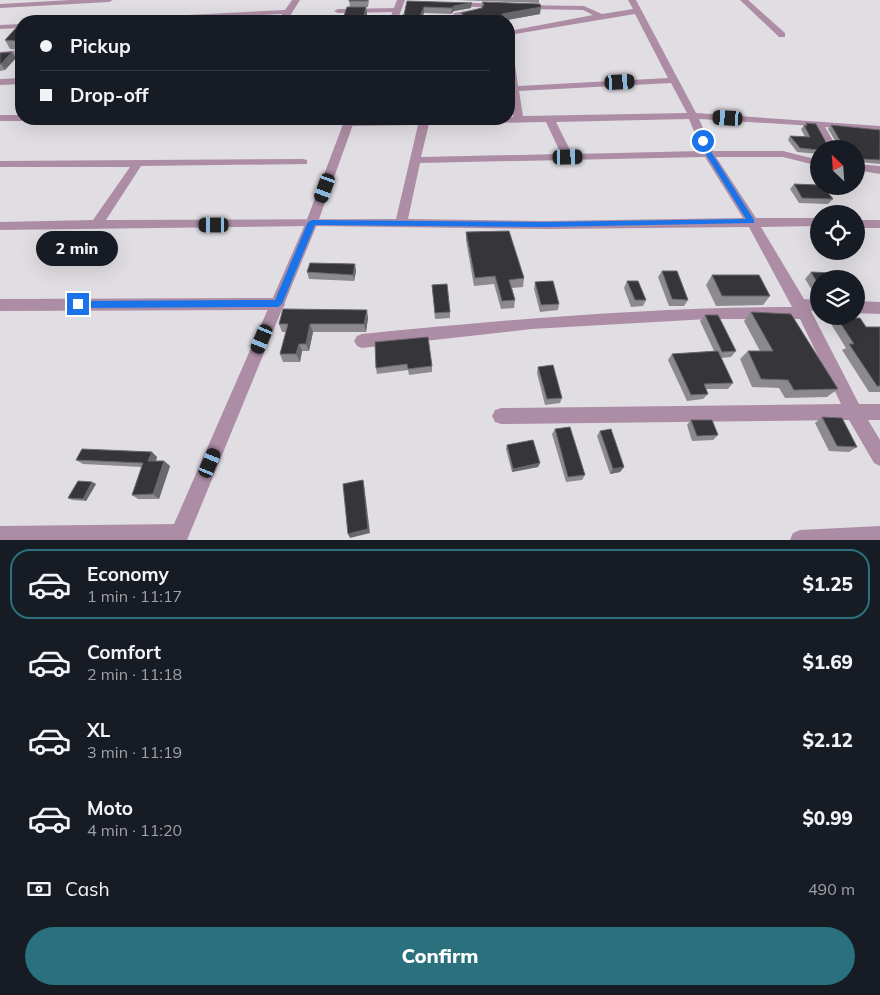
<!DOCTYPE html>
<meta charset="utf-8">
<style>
:root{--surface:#171b24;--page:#242831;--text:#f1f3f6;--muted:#9ea1a6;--line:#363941;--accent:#2a707d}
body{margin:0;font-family:Mulish,sans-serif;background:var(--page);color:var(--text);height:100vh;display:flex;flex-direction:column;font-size:19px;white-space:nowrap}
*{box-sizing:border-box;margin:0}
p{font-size:16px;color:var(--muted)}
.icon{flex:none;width:28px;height:28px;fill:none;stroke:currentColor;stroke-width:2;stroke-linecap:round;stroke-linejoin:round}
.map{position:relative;height:540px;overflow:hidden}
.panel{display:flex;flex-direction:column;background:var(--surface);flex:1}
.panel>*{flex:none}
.guide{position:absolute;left:15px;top:15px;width:500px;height:110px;border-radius:20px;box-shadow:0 5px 20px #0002;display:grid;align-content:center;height:110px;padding:0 25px;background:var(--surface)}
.needle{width:32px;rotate:335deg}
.buttons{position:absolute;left:810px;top:140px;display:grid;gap:10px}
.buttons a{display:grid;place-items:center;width:55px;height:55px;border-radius:50%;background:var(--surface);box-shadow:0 5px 20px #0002;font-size:25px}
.end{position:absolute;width:22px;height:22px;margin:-11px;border:6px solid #1a73e8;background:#fff;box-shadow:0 0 0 2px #fff}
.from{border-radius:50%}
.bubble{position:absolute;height:35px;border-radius:18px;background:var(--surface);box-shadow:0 5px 20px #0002;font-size:16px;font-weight:800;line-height:35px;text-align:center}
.car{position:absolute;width:15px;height:30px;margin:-15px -8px;border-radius:6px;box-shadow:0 0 4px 1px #0007;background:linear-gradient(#222 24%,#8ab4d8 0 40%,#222 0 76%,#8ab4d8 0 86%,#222 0)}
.guide b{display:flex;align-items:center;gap:18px;height:48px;font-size:19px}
.guide b+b{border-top:1px solid var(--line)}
.guide i{width:12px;height:12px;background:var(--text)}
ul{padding:9px 0 0;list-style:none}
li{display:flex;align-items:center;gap:15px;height:70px;margin:0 10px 8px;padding:0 15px;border:2px solid transparent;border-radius:20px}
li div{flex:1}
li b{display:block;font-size:19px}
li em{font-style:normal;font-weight:800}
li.selected{border-color:var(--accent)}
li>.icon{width:45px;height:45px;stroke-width:1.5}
.pay{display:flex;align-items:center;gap:12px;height:55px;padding:0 25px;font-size:19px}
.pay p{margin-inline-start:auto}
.action{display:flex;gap:10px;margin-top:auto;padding:10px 25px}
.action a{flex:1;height:58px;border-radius:30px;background:var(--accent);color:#fff;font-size:20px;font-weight:800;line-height:58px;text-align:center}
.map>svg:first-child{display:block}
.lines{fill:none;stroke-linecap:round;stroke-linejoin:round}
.minor{fill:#ad8da5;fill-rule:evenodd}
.tertiary{fill:#ad8da5;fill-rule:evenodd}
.wall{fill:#8c8a8e}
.shaded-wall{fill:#69686d}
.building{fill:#36363a;stroke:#69686d}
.route{fill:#1a73e8}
</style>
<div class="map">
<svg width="880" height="540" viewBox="0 0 880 540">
<rect width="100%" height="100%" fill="#e1dee3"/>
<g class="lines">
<path class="minor" d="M70 0H113L109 2 0 8V4Z
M292 0H300L287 21 280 20 282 14 149 21H105L109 19 285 10Z
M628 0H636L696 113 880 126V132L825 127 838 149H827L815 126 699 119 713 151H783L819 160V166L783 157H716L756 218H819V226L761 227 804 299 819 300V312L811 311 859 404H880V420H868L880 440V466L874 463 849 420 501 424 495 422 492 416 495 410 501 408 841 404 800 319H708L532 329 362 348 357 346 354 341 357 336 362 334C505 320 648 307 792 307L749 227 545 229 312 226 0 230V222L93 220 130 167H0V161L303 159 307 160V164L141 166 106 220 396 219 418 125 348 126 343 123 344 121 509 119V117H513L509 90V47L513 50 518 86 668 78 635 14 509 35V31L593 15 583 10 524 9H521V5L584 6 602 14 633 9ZM671 83 687 113 523 116 519 91ZM689 119 702 151 572 154 556 122ZM546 122 561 154 421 157 429 124ZM705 157 743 218 545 221 408 219 420 163Z
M740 0H748L785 33V37H779Z
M454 2 500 4 504 6 500 8 451 6V2Z
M400 8V12H397L338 13 334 11 338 9Z
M478 9 482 11 481 13 460 17 458 21H450L454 13Z
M21 24V28L0 29V25Z
M21 50V55L0 58V52Z
M21 78V84L0 85V79Z
M0 115H21V119H25L21 121H0Z
M856 164 880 166V174L856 170Z
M856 220H880V228H856Z
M278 298 283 300 285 304 283 308 278 310 0 311V299Z
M856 301 880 302V314L856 313Z
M179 524 186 527 189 534 187 540H0V526Z
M880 526V540H790L793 533 800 530Z"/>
<path class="tertiary" d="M397 0H405L397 21H389Z
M345 119H355L318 222 187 540H167L306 222Z"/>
</g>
<path class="wall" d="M349 0H369L368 7H366L367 14 365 21H344L343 19 350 7Z
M457 0H539V3Z
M407 1 471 8 454 11 451 14 424 13Z
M482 2 540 4V14L508 20 510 22 509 29V21H463L461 20V13L481 8Z
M21 32V50L10 49 5 40Z
M0 53 16 58 5 70 0 71Z
M806 123 828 146 839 147 828 129 831 125 880 130V164L860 162 858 159 856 158V149H819V154L797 152 788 140 790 136 805 137 801 129Z
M794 184 833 199 828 204 799 203 790 189Z
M466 232 524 278 523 287 512 288 515 300 514 308 501 309 494 284 474 286 466 240Z
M356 271 354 281 309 279 307 272Z
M662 271 688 300 684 306H669L658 277Z
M811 272 819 279V295H815L805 279Z
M712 275 770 296 763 305 716 306 706 285Z
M627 281 646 300 643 306 631 307 624 288Z
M535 282 559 304 558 310 540 312 534 289Z
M432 285 450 312V318L435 319Z
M751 312 838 389 827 397 785 398 779 388 752 387 740 359 748 351H760L744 321Z
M705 315 736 351 731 357 721 358 733 383 728 389H706L708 394 703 399 687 401 668 360 672 354 714 351 700 321Z
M368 318 366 332H313L309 351H302L300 362H283L280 354 286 332H282L279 324Z
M837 318 866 327H880V392H869L842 350 846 348 831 324Z
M375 342 432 366V372L409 375 408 370 377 374 376 368Z
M538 367 562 398 560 403 545 405 537 373Z
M822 417 857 447 849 452 829 451 815 423Z
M691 420 718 435 713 440 692 441 687 425Z
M555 429 585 475 582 480 566 482 552 434Z
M600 431 624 467 620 472 610 474 597 436Z
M507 445 540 463 538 467 512 472 506 449Z
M152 452 157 457 156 461H164L170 466 159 499H138L132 495 142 467 83 464 76 460Z
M92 482 96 484 86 501 72 500 68 498Z"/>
<path class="shaded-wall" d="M472 3 471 8 454 11 451 14 452 8 454 6Z
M366 7 367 14 365 21H364L363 19Z
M424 7V13L421 21H418Z
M541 7 540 14 501 21 502 14Z
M143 17 145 21H141Z
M21 36V47L17 41Z
M12 52 16 58 5 70 1 64Z
M355 264 356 271 354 281 353 275Z
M367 310 368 318 366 332 364 324Z
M310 324 313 332 309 351 306 344Z
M299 344 302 351 300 362 296 354Z
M152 452 157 457 154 466 148 461Z
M164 461 170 466 159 499 153 494Z
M540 463 538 467 512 472 513 469Z
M624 467 620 472 610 474 613 469Z
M363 480 364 484 370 533 350 538 348 534Z
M92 482 96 484 86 501 83 499Z"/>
<path class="building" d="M349 0H368V1H349Z
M407 1 472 3 454 6 452 8 424 7 418 21H398L402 15H404Z
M482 2 540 4 541 7 502 14 510 22H509V21H470L461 13 482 8 484 4Z
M347 7H366L363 19H343Z
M143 17 141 21H124L127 18Z
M16 28 21 32V36L17 41 5 40Z
M12 52 1 64H0V53Z
M806 123 816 124 828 146 841 147 842 144 831 125 880 130V160L863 159 861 155 856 154V149H819V150L800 148 790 136 810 137 804 125 807 126Z
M794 184 819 185V186H823L833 199 802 198Z
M509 231 524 278 509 280 515 300 502 301 495 276 475 278 466 232Z
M310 263 355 264 353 275 307 272Z
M662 271H677L688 300 672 299Z
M811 272 834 273 838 279H819V286Z
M712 275H759L770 296H722Z
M553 281 559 304 541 305 535 282Z
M627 281H638L646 300H635Z
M447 284 450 312 435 313 432 285Z
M283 309 367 310 364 324H310L306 344H299L296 354H280L288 324H279Z
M751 312 791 314 838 389 794 390 788 380 761 379 748 351H773Z
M705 315H718L736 351 722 352Z
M837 318H860L866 327H880V386H877L849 344H854Z
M428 337 432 366 408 369 407 364 376 368 375 342Z
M718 351 733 383 704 384 708 394 691 395 672 354Z
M553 365 562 398 547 399 538 367Z
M822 417 842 418 857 447 837 446Z
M691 420H712L718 435 697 436Z
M570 427 585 475 568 477 555 429Z
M611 429 624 467 613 469 600 431Z
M533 440 540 463 513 469 507 445Z
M82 449 152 452 148 461H164L153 494 132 495 143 463 76 460Z
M363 480 368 529 348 534 343 484Z
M78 481 92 482 83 499 68 498Z"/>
<path class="route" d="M703 139 754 220V223L545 227 315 225 282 304 278 307 78 308 74 304 78 301 275 300 308 222 312 220 545 222 746 219 705 153 700 141Z"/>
</svg>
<div class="buttons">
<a><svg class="needle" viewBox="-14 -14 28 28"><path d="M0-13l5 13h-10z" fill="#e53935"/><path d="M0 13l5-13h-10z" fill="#9ea1a6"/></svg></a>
<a><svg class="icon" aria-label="locate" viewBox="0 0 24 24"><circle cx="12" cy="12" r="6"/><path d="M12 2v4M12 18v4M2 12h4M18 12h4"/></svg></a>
<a><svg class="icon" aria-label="layers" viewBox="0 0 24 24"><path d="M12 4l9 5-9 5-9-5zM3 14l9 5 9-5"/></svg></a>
</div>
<i class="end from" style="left:703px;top:141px"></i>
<i class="end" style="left:78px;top:304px"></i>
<div class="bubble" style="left:36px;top:231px;width:82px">2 min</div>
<i class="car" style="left:620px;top:82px;rotate:87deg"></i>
<i class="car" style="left:728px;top:118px;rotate:273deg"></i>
<i class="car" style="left:568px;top:157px;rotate:89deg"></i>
<i class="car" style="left:325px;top:188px;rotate:200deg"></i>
<i class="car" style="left:214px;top:225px;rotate:270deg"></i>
<i class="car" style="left:262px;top:339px;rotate:203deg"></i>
<i class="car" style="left:210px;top:463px;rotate:23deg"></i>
<div class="guide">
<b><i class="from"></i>Pickup</b>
<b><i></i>Drop-off</b>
</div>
</div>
<section class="panel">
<ul>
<li class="selected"><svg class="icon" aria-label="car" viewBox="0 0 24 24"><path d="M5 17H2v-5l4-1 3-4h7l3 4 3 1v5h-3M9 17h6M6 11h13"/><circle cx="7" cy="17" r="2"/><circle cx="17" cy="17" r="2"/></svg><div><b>Economy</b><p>1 min · 11:17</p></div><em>$1.25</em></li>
<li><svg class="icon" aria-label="car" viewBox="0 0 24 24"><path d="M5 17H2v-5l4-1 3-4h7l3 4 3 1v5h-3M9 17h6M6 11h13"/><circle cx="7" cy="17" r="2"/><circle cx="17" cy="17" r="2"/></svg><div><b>Comfort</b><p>2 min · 11:18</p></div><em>$1.69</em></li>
<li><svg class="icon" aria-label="car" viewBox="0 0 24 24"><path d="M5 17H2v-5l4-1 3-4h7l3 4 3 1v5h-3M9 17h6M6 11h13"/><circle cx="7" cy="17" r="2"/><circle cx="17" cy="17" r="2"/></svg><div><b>XL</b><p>3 min · 11:19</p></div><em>$2.12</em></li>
<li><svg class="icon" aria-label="car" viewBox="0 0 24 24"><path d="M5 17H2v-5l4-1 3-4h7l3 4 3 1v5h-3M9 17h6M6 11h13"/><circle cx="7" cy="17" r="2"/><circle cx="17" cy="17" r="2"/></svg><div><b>Moto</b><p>4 min · 11:20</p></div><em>$0.99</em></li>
</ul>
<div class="pay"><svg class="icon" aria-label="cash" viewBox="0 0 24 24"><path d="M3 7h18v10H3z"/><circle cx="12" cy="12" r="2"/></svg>Cash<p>490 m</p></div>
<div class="action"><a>Confirm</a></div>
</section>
